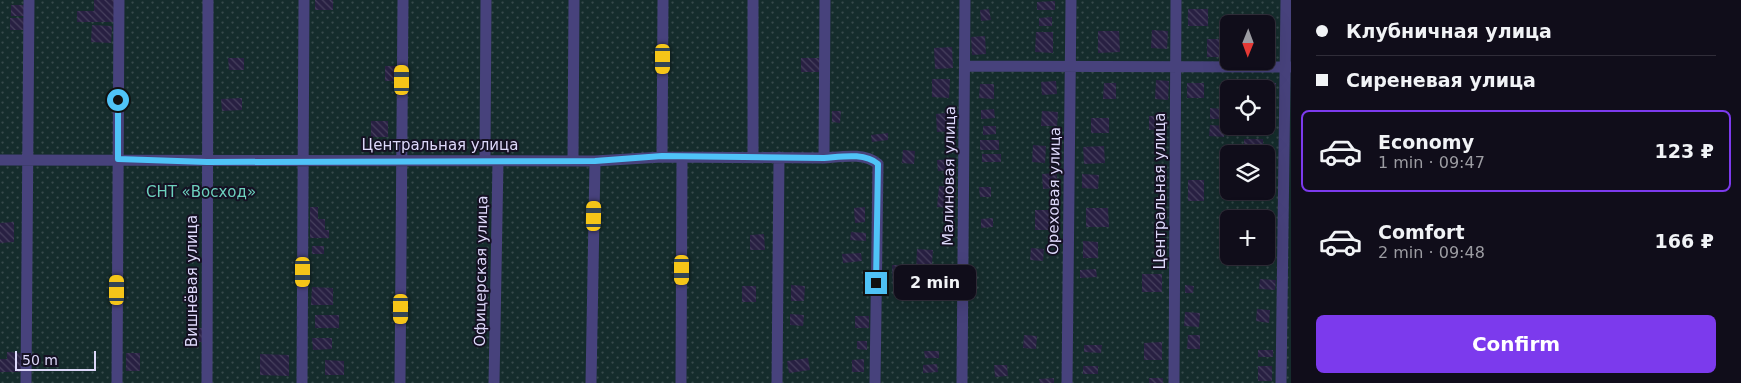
<!DOCTYPE html>
<meta charset="utf-8">
<style>
:root{--surface:#100d1a;--page:#1e1b27;--text:#f1f3f6;--muted:#9c9ca2;--line:#302d39;--accent:#7c3aed}
body{margin:0;font-family:"DejaVu Sans",sans-serif;background:var(--page);color:var(--text);height:100vh;display:flex;flex-direction:column;font-size:19px;white-space:nowrap}
*{box-sizing:border-box;margin:0}
p{font-size:16px;color:var(--muted)}
.icon{flex:none;width:28px;height:28px;fill:none;stroke:currentColor;stroke-width:2;stroke-linecap:round;stroke-linejoin:round}
.map{position:relative;flex:1;overflow:hidden}
.side{display:flex;flex-direction:column;background:var(--surface);width:450px}
.side>*{flex:none}
.hud{display:grid;align-content:center;height:110px;padding:0 25px;background:var(--surface)}
.needle{width:32px;rotate:181deg}
.buttons{position:absolute;left:1220px;top:15px;display:grid;gap:10px}
.buttons a{display:grid;place-items:center;width:55px;height:55px;border-radius:8px;background:var(--surface);box-shadow:0 5px 20px #0002,0 0 0 1px var(--line);font-size:25px}
.scale{position:absolute;left:15px;bottom:12px;width:81px;box-sizing:border-box;padding-left:5px;border:2px solid #ddd8fa;border-top:0;font-size:14px;line-height:18px;white-space:nowrap;color:#ddd8fa;-webkit-text-stroke:4px #151123;paint-order:stroke}
.end{position:absolute;width:22px;height:22px;margin:-11px;border:6px solid #4fc3f7;background:#111;box-shadow:0 0 0 2px #111}
.from{border-radius:50%}
.bubble{position:absolute;height:35px;border-radius:8px;background:var(--surface);box-shadow:0 5px 20px #0002,0 0 0 1px var(--line);font-size:16px;font-weight:600;line-height:35px;text-align:center}
.car{position:absolute;width:15px;height:30px;margin:-15px -8px;border-radius:6px;box-shadow:0 0 4px 1px #0007;background:linear-gradient(#f5c518 24%,#345 0 40%,#f5c518 0 76%,#345 0 86%,#f5c518 0)}
.hud b{display:flex;align-items:center;gap:18px;height:48px;font-size:19px}
.hud b+b{border-top:1px solid var(--line)}
.hud i{width:12px;height:12px;background:var(--text)}
ul{padding:0;list-style:none}
li{display:flex;align-items:center;gap:15px;height:82px;margin:0 10px 8px;padding:0 15px;border:2px solid transparent;border-radius:8px}
li div{flex:1}
li b{display:block;font-size:19px}
li em{font-style:normal;font-weight:600}
li.active{border-color:var(--accent)}
li>.icon{width:45px;height:45px;stroke-width:1.5}
.cta{display:flex;gap:10px;margin-top:auto;padding:10px 25px}
.cta a{flex:1;height:58px;border-radius:8px;background:var(--accent);color:#fff;font-size:20px;font-weight:600;line-height:58px;text-align:center}
main{display:flex;flex:1;min-height:0}
.map>svg:first-child{display:block}
.garden{fill:url(#garden-dots);fill-rule:evenodd}
.building{fill:url(#building-back-hatch)}
.lines{fill:none;stroke-linecap:round;stroke-linejoin:round}
.street{stroke:#47427c;stroke-width:11}
.route{stroke:#4fc3f7;stroke-width:6}
.labels{text-anchor:middle;stroke-width:4;stroke-linejoin:round;paint-order:stroke}
.street-label{font-size:15px;fill:#ddd8fa;stroke:#151123}
.park-label{font-size:15px;fill:#6dd1bd;stroke:#151123}
</style>
<main>
<div class="map">
<svg width="1291" height="383" viewBox="0 0 1291 383">
<defs>
<pattern id="garden-dots" width="8" height="8" patternUnits="userSpaceOnUse" patternTransform="scale(1.25)"><rect width="8" height="8" fill="#152c2c"/><path d="M2 2h.1M6 6h.1" fill="none" stroke="#374a4c" stroke-width="1.8" stroke-linecap="round"/></pattern>
<pattern id="building-back-hatch" width="6" height="6" patternUnits="userSpaceOnUse" patternTransform="scale(1.25)"><rect width="6" height="6" fill="#282042"/><path d="M-1 5l2 2M0 0l6 6M5-1l2 2" fill="none" stroke="#47405e"/></pattern>
</defs>
<rect width="100%" height="100%" fill="#151123"/>
<path class="garden" d="M0 0H1291V383H0ZM1229 24H1266V61H1229ZM1229 89H1266V126H1229ZM1229 154H1266V191H1229ZM1229 219H1266V256H1229Z"/>
<path class="building" d="M94 0H115V22H77V11H94Z
M315 0H333V10H315Z
M1055 1V10H1037V2Z
M11 5H24V16H11Z
M989 9 991 20 981 21 980 10Z
M1188 9H1208V26H1188Z
M1052 17V26H1039V18Z
M10 18H24V30H10Z
M92 25 112 26 111 43 91 42Z
M1152 30 1168 31 1167 49 1151 48Z
M1098 31H1119L1120 52 1098 53Z
M1036 32H1053V53L1035 52Z
M985 36 986 54 972 55 971 37Z
M1266 37 1275 38 1274 55H1266Z
M1207 39H1226V57H1207Z
M952 47 953 68 935 69 934 48Z
M228 58H244V70H229Z
M801 58H821V72H801Z
M385 66H400V81H385Z
M932 79H950L949 98 932 97Z
M1156 80 1169 81 1168 100 1155 99Z
M1056 81 1057 94 1042 95 1041 82Z
M1261 82 1276 83 1275 101 1266 100V89H1261Z
M1104 83H1116V99H1103Z
M1187 83H1204V98H1187Z
M980 84H994V99L979 98Z
M242 98V110L222 111 221 99Z
M1210 108 1224 109V119H1210Z
M994 109 995 118 981 119V110Z
M832 111H841L840 123 832 122Z
M1042 111 1058 112 1057 126H1041Z
M954 112 955 131 937 132 936 114Z
M1149 116H1159L1160 129 1149 130Z
M1091 118H1109V133H1091Z
M371 121H388V137H371Z
M1210 125 1225 126 1224 137 1209 136Z
M983 126H996V134L983 135Z
M888 133V140L872 142 871 135Z
M1244 139H1263V148L1244 147Z
M980 140H999V150H980Z
M1033 145 1046 146 1045 163 1032 162Z
M1104 146 1105 163 1084 164 1083 147Z
M903 150 915 151 914 164 902 163Z
M982 154H1001V162H982Z
M950 159 951 170 938 171 937 160Z
M1057 173V188L1043 189 1042 174Z
M1082 174 1099 175 1098 189 1082 188Z
M1266 176 1273 177V194L1258 193V191H1266Z
M1188 180H1204V201H1188Z
M939 186 953 187 951 208 937 207Z
M979 187H991V197H980Z
M310 207H318V219H325V230H329V238H310Z
M865 207V222L855 223 854 208Z
M1086 208H1108L1109 227H1086Z
M1035 210H1054V230H1035Z
M1256 213 1271 214V225H1266V219H1256Z
M993 218V227L981 228V219Z
M14 222V242L0 243V223Z
M851 232 866 233V241L850 240Z
M764 234 765 250H750V235Z
M1083 241 1098 242V258H1083Z
M312 246H324V254H312Z
M1031 248 1044 249 1043 261 1030 260Z
M917 249 933 250 931 275 916 274Z
M1266 250H1272L1271 260H1257V256H1266Z
M861 253 862 261 843 263 842 254Z
M892 265H906L907 288H893Z
M1096 269 1097 277 1080 278V270Z
M1142 274H1162V292H1142Z
M1260 279 1276 280 1275 290 1259 289Z
M791 285 805 286 804 301H791Z
M1185 285 1194 286 1193 293H1185Z
M742 286H756V302H742Z
M312 287 333 288V305H311Z
M1257 309 1270 310 1269 323 1256 321Z
M1185 312 1200 313 1199 327 1184 326Z
M790 314 804 315 803 326 790 325Z
M315 315H339V328H315Z
M855 316H869V328H855Z
M195 328H204V342H194Z
M1024 335 1037 336 1036 349 1023 348Z
M1188 335H1200V349H1187Z
M312 338H332V349L313 350Z
M857 341H867V350L857 349Z
M1162 342V360H1144V343Z
M1084 345H1102L1101 353 1084 352Z
M1258 350H1273V357H1258Z
M924 351H939V358H925Z
M7 352 22 353V372H0V359H7Z
M126 353H140V371H126Z
M260 354 289 355V376L260 375Z
M808 358 810 370 789 373 787 361Z
M864 359V372H852V360Z
M325 360 344 361V375H325Z
M937 364 938 372 923 373V365Z
M994 365H1007L1008 376 995 377Z
M1083 366H1098V374H1083Z
M1258 366H1272V381H1258Z
M1054 378V383H1040L1039 379Z
M1149 378H1163V383H1149Z"/>
<g class="lines">
<path class="street" d="M753 0V157
M965 66 1291 67
M662 157 663 0
M824 158 825 0
M573 159 574 0
M0 160 595 161 662 157 824 158C840 157 864 152 878 164L875 383
M485 160 486 0
M26 383 29 0
M117 383 119 0
M207 383 208 0
M302 383 304 0
M400 383 403 0
M494 383 498 161
M591 383 595 161
M681 383 682 158
M777 383 779 157
M962 383 965 0
M1067 383 1071 0
M1174 383 1176 0
M1281 383 1286 0"/>
</g>
<g class="lines">
<path class="route" d="M118 100V159L207 162 595 161 662 156 824 158C840 157 864 152 878 164L876 283"/>
</g>
<g class="labels">
<g class="street-label">
<text x="440" y="150">Центральная улица</text>
<text transform="translate(949 176) rotate(-89)" y="5">Малиновая улица</text>
<text transform="translate(1054 191) rotate(-89)" y="5">Ореховая улица</text>
<text transform="translate(1160 191) rotate(-90)" y="5">Центральная улица</text>
<text transform="translate(481 271) rotate(-89)" y="5">Офицерская улица</text>
<text transform="translate(192 281) rotate(-90)" y="5">Вишнёвая улица</text>
</g>
<g class="park-label">
<text x="201" y="197">СНТ «Восход»</text>
</g>
</g>
</svg>
<div class="buttons">
<a><svg class="needle" viewBox="-14 -14 28 28"><path d="M0-13l5 13h-10z" fill="#e53935"/><path d="M0 13l5-13h-10z" fill="#9c9ca2"/></svg></a>
<a><svg class="icon" aria-label="locate" viewBox="0 0 24 24"><circle cx="12" cy="12" r="6"/><path d="M12 2v4M12 18v4M2 12h4M18 12h4"/></svg></a>
<a><svg class="icon" aria-label="layers" viewBox="0 0 24 24"><path d="M12 4l9 5-9 5-9-5zM3 14l9 5 9-5"/></svg></a>
<a>+</a>
</div>
<div class="scale">50 m</div>
<i class="end from" style="left:118px;top:100px"></i>
<i class="end" style="left:876px;top:283px"></i>
<div class="bubble" style="left:894px;top:265px;width:82px">2 min</div>
<i class="car" style="left:663px;top:59px;rotate:180deg"></i>
<i class="car" style="left:402px;top:80px;rotate:0deg"></i>
<i class="car" style="left:594px;top:216px;rotate:1deg"></i>
<i class="car" style="left:682px;top:270px;rotate:180deg"></i>
<i class="car" style="left:303px;top:272px;rotate:180deg"></i>
<i class="car" style="left:117px;top:290px;rotate:0deg"></i>
<i class="car" style="left:401px;top:309px;rotate:180deg"></i>
</div>
<section class="side">
<div class="hud">
<b><i class="from"></i>Клубничная улица</b>
<b><i></i>Сиреневая улица</b>
</div>
<ul>
<li class="active"><svg class="icon" aria-label="car" viewBox="0 0 24 24"><path d="M5 17H2v-5l4-1 3-4h7l3 4 3 1v5h-3M9 17h6M6 11h13"/><circle cx="7" cy="17" r="2"/><circle cx="17" cy="17" r="2"/></svg><div><b>Economy</b><p>1 min · 09:47</p></div><em>123 ₽</em></li>
<li><svg class="icon" aria-label="car" viewBox="0 0 24 24"><path d="M5 17H2v-5l4-1 3-4h7l3 4 3 1v5h-3M9 17h6M6 11h13"/><circle cx="7" cy="17" r="2"/><circle cx="17" cy="17" r="2"/></svg><div><b>Comfort</b><p>2 min · 09:48</p></div><em>166 ₽</em></li>
</ul>
<div class="cta"><a>Confirm</a></div>
</section>
</main>
